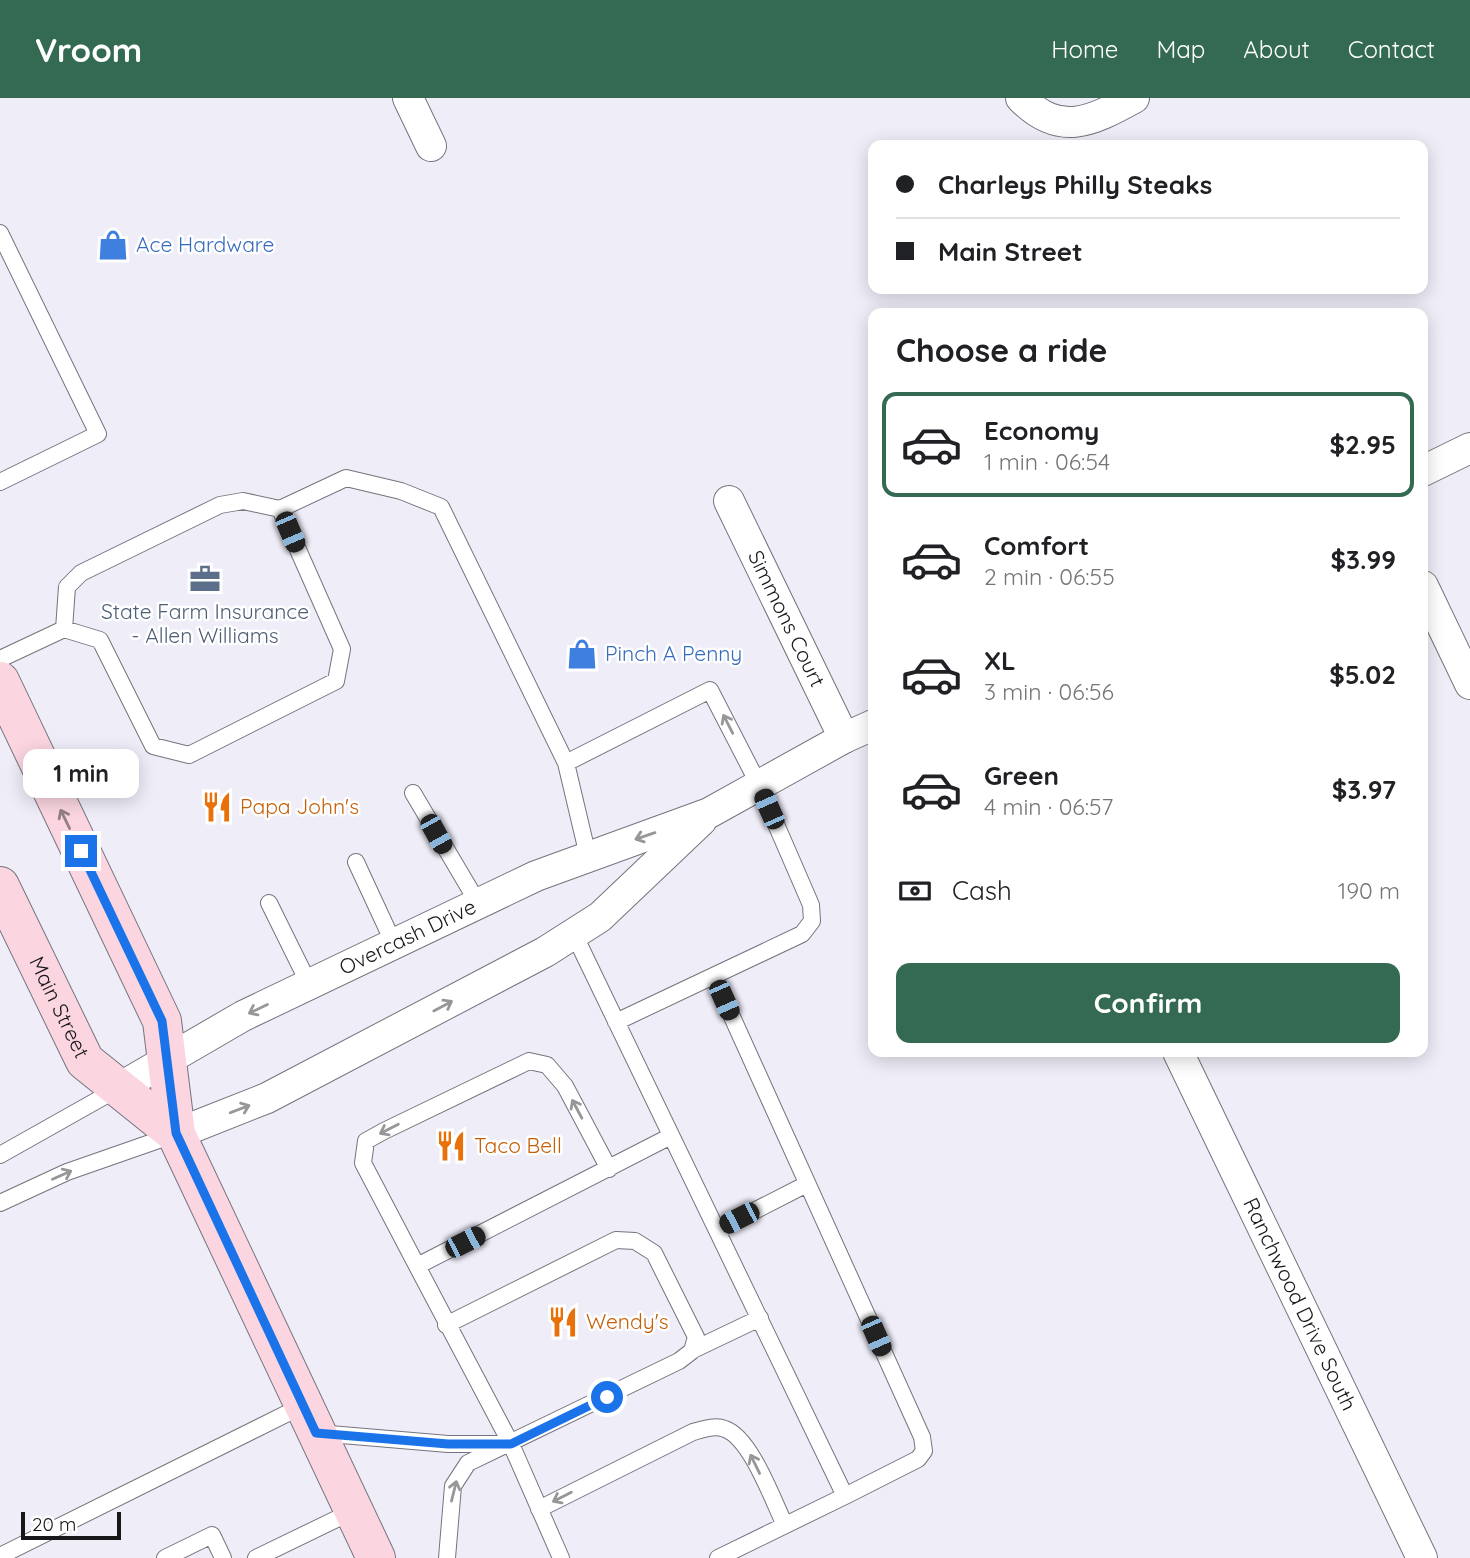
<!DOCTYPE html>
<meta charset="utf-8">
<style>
:root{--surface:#fff;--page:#f6f6f6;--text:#202124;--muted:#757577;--line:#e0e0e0;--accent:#336a51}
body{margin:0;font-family:Quicksand,sans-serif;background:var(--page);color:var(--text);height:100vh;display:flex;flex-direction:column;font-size:26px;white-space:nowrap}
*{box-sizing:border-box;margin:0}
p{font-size:23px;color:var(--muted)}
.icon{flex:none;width:38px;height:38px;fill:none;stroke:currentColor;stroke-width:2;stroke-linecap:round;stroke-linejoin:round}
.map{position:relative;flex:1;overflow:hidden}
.panel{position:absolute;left:868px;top:210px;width:560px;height:749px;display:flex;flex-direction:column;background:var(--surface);border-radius:14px;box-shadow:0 4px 18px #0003}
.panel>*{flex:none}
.top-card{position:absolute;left:868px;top:42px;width:560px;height:154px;border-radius:14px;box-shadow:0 4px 18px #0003;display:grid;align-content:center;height:154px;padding:0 28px;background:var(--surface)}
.scale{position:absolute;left:21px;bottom:18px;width:100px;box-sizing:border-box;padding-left:7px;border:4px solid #171619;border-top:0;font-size:19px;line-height:24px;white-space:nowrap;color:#171619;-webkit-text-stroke:5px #fff;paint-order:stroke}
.end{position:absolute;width:32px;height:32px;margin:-16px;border:9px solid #1a73e8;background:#fff;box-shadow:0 0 0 4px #fff}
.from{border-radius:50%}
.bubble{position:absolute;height:49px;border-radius:14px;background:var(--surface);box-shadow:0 4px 18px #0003;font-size:23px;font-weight:800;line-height:49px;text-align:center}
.car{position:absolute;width:21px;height:42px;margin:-21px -10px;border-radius:9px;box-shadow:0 0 5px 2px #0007;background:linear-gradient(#222 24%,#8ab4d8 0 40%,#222 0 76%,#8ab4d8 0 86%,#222 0)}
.top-card b{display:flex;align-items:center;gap:24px;height:66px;font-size:26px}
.top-card b+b{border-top:2px solid var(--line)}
.top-card i{width:18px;height:18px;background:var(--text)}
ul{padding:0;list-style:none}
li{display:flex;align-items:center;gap:21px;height:105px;margin:0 14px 10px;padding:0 14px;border:4px solid transparent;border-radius:14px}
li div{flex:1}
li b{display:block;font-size:26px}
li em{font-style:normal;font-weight:800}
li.selected{border-color:var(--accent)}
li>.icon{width:63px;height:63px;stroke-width:1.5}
h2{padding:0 28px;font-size:32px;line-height:84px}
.pay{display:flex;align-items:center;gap:18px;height:77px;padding:0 28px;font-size:26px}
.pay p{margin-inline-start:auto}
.primary-button{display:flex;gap:14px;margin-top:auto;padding:14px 28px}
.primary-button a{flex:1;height:80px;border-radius:14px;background:var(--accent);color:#fff;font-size:28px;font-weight:800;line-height:80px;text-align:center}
header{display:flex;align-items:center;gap:42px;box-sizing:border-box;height:98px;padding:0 35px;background:var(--accent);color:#fff}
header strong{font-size:33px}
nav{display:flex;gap:38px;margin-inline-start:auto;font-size:24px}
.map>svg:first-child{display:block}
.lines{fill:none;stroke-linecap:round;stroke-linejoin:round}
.service-casing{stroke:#75747d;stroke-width:18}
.minor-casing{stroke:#75747d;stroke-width:32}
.secondary-casing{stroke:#75747d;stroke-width:40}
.service{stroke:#fff;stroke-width:16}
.minor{stroke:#fff;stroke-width:30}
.secondary{stroke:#fbd6e1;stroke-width:38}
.oneway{stroke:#979698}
.oneway2{stroke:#948087}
.route{stroke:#1a73e8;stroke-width:9}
.labels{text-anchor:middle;stroke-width:5;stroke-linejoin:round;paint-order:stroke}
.shop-label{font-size:21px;fill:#366cbe;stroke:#fff;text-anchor:start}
.service-label{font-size:21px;fill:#4e5e75;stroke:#fff}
.street-label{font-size:21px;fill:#171619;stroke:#fff}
.food-label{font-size:21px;fill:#c56008;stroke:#fff;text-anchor:start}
</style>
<header>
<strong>Vroom</strong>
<nav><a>Home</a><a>Map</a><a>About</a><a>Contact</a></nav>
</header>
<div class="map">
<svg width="1470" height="1460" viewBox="0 0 1470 1460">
<rect width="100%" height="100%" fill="#efedf8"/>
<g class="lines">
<g class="service-casing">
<path id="service" d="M0 135 98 336 0 384
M64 531 67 489 81 475 220 407 243 403 280 411
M0 561 64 531 100 542 153 648 189 657 336 583 342 551 280 411 346 380 401 393 441 409 566 665 588 758
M566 665 710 592 759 687 811 807 812 823 802 836 616 924
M413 695 478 805
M356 764 394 846
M269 805 309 886
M574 836 845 1398 718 1460
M714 879 922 1339 924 1353 918 1361 845 1398
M0 1057 119 990
M0 1105 67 1074 173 1037
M717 1132 807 1086
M417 1168 363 1065 366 1043 384 1033 529 963 547 967 565 988 609 1071
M446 1227 616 1142 635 1143 654 1155 696 1239 692 1253 679 1263 468 1365 453 1388 447 1460
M693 1252 760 1220
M318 1335 448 1346H498
M539 1411 693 1334C704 1331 715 1327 725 1331 751 1340 773 1403 785 1427
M0 1458 302 1308
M165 1460 212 1437 223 1460
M256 1460 353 1413
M561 1460 511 1346 417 1168 671 1038"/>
</g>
<g class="minor-casing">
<g id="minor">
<path d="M408 0 431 48"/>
<path d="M1021 0C1060 40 1092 23 1134 0"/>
<path d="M1423 373 1470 350"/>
<path id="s1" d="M729 403 844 640"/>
<path d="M1423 488 1470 586"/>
<path id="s2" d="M1178 954 1422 1460"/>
<path id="s3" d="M119 990 243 918 536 778 709 715 844 640 873 627"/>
<path d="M176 1036 267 1000 545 854 600 819 701 723"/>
</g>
</g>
<g class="secondary-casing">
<g id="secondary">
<path d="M0 583 162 923 176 1036 376 1460"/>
<path id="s4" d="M0 788 85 963 176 1036"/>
</g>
</g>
<use href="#service" class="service"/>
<use href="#minor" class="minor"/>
<use href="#secondary" class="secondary"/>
</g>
<defs><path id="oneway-shaft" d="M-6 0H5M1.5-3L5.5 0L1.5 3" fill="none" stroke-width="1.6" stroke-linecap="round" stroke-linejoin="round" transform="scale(1.75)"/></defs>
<g class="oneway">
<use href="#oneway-shaft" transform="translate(728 626) rotate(-117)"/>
<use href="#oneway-shaft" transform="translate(645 738) rotate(161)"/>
<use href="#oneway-shaft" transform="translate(443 908) rotate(-28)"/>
<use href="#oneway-shaft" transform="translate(258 911) rotate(154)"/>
<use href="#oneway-shaft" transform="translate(240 1011) rotate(-21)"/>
<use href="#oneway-shaft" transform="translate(577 1011) rotate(-118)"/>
<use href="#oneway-shaft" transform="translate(389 1031) rotate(153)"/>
<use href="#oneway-shaft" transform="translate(62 1077) rotate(-24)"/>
<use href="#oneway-shaft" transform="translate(755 1366) rotate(-116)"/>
<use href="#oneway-shaft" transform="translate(454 1393) rotate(-76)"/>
<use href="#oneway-shaft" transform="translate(562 1399) rotate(153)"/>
</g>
<use class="oneway2" href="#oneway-shaft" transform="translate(65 721) rotate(-116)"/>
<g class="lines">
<path class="route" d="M81 753 162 923 176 1035 316 1335 448 1346H511L607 1299"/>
</g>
<defs>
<g id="shop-bare" transform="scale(2.415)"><path d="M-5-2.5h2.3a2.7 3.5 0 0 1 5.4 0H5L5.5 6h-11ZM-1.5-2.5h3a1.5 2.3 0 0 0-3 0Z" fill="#3f7fe0" stroke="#fff" stroke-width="2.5" paint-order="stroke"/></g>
<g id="office-bare" transform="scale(2.415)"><path d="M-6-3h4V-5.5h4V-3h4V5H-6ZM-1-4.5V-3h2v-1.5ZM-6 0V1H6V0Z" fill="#5c6f8a" stroke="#fff" stroke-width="2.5" paint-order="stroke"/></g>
<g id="restaurant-bare" transform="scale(2.415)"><path d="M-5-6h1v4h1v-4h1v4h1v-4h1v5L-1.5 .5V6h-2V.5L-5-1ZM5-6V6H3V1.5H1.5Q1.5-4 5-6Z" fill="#e8710a" stroke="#fff" stroke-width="2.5" paint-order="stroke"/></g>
</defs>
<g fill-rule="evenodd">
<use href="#shop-bare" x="113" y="147"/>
<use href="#office-bare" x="205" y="481"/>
<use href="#shop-bare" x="582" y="556"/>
<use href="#restaurant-bare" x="217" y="709"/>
<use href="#restaurant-bare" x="451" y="1048"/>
<use href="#restaurant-bare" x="563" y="1224"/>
</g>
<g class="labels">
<g class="shop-label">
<text x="136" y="154">Ace Hardware</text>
<text x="605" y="563">Pinch A Penny</text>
</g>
<g class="service-label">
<text x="205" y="521">State Farm Insurance<tspan x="205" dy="24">- Allen Williams</tspan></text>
</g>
<g class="street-label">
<text dy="7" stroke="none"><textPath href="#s1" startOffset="131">Simmons Court</textPath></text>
<text dy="7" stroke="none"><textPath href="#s3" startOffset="326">Overcash Drive</textPath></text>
<text dy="7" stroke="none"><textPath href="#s4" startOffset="135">Main Street</textPath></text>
<text dy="7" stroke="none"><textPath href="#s2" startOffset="280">Ranchwood Drive South</textPath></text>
</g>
<g class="food-label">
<text x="240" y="716">Papa John's</text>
<text x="474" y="1055">Taco Bell</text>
<text x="586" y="1231">Wendy's</text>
</g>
</g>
</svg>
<div class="scale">20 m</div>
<i class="end from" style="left:607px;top:1299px"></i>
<i class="end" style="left:81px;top:753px"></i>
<div class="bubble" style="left:23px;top:651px;width:116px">1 min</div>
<i class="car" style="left:290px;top:434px;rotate:157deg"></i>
<i class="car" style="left:769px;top:711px;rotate:336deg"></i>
<i class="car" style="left:436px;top:736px;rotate:151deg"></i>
<i class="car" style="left:724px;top:902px;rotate:156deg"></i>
<i class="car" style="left:739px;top:1120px;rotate:243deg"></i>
<i class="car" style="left:465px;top:1144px;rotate:63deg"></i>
<i class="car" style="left:876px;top:1238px;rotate:156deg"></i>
<div class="top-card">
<b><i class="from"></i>Charleys Philly Steaks</b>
<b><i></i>Main Street</b>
</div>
<section class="panel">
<h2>Choose a ride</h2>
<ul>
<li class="selected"><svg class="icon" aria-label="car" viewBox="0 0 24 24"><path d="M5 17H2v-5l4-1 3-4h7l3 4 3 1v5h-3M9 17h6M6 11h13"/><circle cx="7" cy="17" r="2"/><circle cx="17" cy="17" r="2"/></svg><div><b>Economy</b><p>1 min · 06:54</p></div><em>$2.95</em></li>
<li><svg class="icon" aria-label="car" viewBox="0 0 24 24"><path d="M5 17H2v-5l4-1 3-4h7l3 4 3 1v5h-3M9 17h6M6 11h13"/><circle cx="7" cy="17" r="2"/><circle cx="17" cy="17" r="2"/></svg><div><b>Comfort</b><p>2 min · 06:55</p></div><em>$3.99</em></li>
<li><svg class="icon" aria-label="car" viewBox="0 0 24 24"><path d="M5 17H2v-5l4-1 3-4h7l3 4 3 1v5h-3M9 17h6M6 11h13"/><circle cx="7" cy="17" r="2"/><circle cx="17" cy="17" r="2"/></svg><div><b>XL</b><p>3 min · 06:56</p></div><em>$5.02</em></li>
<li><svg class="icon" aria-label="car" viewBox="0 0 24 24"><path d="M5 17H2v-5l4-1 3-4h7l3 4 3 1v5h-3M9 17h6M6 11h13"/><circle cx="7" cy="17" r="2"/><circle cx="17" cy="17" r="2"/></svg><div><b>Green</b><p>4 min · 06:57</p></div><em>$3.97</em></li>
</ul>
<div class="pay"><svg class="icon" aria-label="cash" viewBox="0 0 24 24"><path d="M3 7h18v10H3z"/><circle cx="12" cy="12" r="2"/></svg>Cash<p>190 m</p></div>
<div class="primary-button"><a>Confirm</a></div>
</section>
</div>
